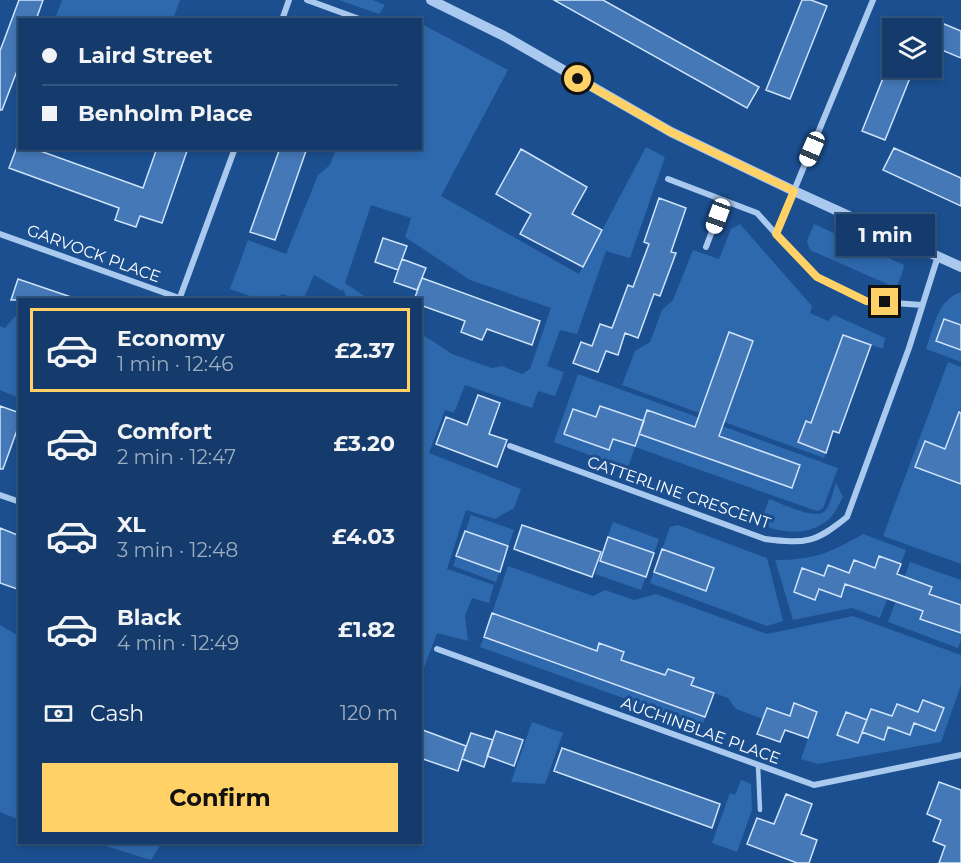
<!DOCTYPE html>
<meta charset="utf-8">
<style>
:root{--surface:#143b6b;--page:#214673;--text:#f1f3f6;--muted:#9dadc1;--line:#33557e;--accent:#ffd166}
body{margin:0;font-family:Montserrat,sans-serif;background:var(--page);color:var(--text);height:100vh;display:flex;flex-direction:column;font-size:22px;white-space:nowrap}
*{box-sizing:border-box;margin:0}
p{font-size:20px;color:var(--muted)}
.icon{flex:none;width:33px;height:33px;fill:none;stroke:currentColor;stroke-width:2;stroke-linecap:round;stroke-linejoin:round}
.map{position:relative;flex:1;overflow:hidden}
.sheet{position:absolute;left:18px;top:298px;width:404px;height:546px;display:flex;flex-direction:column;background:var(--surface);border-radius:0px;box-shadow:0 3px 9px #0003,0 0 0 2px var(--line)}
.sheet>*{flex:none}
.banner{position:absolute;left:18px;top:18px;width:404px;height:132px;border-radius:0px;box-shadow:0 3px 9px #0003,0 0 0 2px var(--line);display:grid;align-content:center;height:132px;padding:0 24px;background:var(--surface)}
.tools{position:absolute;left:882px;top:18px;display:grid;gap:12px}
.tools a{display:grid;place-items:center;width:60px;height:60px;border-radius:0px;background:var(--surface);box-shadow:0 3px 9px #0003,0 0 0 2px var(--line);font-size:30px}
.end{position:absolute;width:27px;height:27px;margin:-14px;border:8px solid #ffd166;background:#111;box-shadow:0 0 0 3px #111}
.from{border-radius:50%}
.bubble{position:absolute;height:42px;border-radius:0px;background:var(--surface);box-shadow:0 3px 9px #0003,0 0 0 2px var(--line);font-size:20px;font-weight:700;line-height:42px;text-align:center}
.car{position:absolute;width:18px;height:36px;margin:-18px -9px;border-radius:8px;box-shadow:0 0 4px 2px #0007;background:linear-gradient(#fff 24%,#345 0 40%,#fff 0 76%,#345 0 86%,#fff 0)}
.banner b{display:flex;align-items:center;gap:21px;height:57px;font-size:22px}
.banner b+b{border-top:2px solid var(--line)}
.banner i{width:15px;height:15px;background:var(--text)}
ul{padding:10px 0 0;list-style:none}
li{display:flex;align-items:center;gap:18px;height:84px;margin:0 12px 9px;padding:0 12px;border:3px solid transparent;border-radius:0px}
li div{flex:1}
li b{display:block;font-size:22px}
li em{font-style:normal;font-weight:700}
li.current{border-color:var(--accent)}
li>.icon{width:54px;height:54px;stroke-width:1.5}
.pay{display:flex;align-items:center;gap:15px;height:66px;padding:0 24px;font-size:22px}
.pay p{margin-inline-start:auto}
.button{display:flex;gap:12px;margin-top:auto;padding:12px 24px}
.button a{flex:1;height:69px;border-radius:0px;background:var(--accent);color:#111;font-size:24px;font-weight:700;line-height:69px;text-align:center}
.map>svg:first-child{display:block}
.green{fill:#2e69ad;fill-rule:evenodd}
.building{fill:#4478b7;stroke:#cfe3fa;stroke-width:1.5}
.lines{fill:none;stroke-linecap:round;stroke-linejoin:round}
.service{stroke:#a9c9ee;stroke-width:4.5}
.minor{stroke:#a9c9ee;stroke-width:6}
.tertiary{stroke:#a9c9ee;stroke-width:10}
.route{stroke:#ffd166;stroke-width:8}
.labels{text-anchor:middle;stroke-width:6;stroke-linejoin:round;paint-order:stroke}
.street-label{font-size:16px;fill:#fff;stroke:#1b4f8f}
</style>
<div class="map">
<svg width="961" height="863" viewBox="0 0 961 863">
<rect width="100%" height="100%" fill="#1b4f8f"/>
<path class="green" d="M62 0H180L173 19H55Z
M339 0H373L385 5 379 14Z
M422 24 508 70 441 196 579 274 646 147 665 157 630 258 606 251 577 334 560 330 547 366 564 372 555 396 538 391 532 408 465 385 454 413 445 410 429 453 521 489 514 508 495 519 466 510 447 569 494 585 489 603 472 598 465 616 468 641 437 633 420 678V333L452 354 492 368 502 366 522 374 530 369 551 308 470 280 405 237 411 218 371 205 345 283 370 300H347L343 288 342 291 314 275 303 300 281 294 279 300H262L230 289 248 240 286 254 318 175 330 165 336 149 420 148Z
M740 224 812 306 810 313 828 321 834 315 885 338 883 349 843 335 811 423 806 421 798 442 826 453 824 458 622 385 635 351 650 342 662 310 673 300 693 250 719 259 731 229Z
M814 224 904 265 903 271 896 288 810 250 807 241Z
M961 292V362L926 349C934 327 937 300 961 292Z
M15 316 19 318V398L0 390V326L5 328Z
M948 362 961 367V564L883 536Z
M578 374 838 468 823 508 818 511 814 510 635 447 629 465 622 467 554 442Z
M836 483 843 497C839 504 835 513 830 518 813 534 791 534 770 528L763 516 769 499C781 503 818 522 826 510 831 503 833 491 836 483Z
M471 515 514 530 496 582 453 566Z
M613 522 659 539 641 590 595 574Z
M678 525 767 558 783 621 767 626 650 583 670 527Z
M863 534 906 550 880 618 852 608 793 620 775 560C814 560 830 553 863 534Z
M910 562 961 580V640L958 648 888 622Z
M508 566 593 596 605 590 634 600 656 594 767 634 853 616 961 655V685L941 742 818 764 801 759 817 712 795 703 790 716 767 708 763 719 736 709 728 698 714 693 702 726 480 647 484 637 510 646 518 622 492 613ZM923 700 944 708 935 731 914 723 909 735 888 727 884 740 862 732 858 743 837 735 845 712 867 720 871 709 892 716 897 704 918 712Z
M0 625 19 636V820L0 812Z
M532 722 563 733 545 784 511 782Z
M741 780 751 784 752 810 737 852 712 843 730 793 735 795Z
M96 843H162L151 860Z"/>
<path class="building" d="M19 0H43L36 20H20V63L2 110H0V51Z
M554 0H603L759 87 747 108Z
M802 0H811L827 6 790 99 766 90Z
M937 21 961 31V58L932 46V33Z
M887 68H914L885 140 862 131Z
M18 144 20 148H32L143 188 157 148H188L162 223 140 216 136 227 115 220 119 208 9 168Z
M280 148H307L275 240 250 232Z
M894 148 961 178V206L883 170Z
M521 149 587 187 572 214 602 230 583 267 520 234 531 214 496 194Z
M659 198 686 208 671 252 676 253 660 296 654 294 638 338 625 333 618 355 606 351 598 372 573 363 581 342 592 346 600 324 612 328 628 285 633 287 649 244 644 242Z
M383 238 407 246 398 270 375 262Z
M402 259 426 268 417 290 394 282Z
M422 278 540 321 532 345 487 329 482 340 461 332 465 321 420 305V300H414Z
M18 279 71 297 70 300H11Z
M944 319 961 325V350L936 341Z
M729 332 753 341 719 436 800 465 792 488 639 434 647 410 695 427Z
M843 335 871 345 839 433 833 431 826 453 798 442 806 421 811 423Z
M478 395 500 403 489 434 507 440 497 467 436 444 446 417 467 425Z
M0 406 20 413V422L3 469H0Z
M600 406 644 421 635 446 613 439 609 450 564 434 573 409 596 417Z
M959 412 961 413V484L915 467 925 441 945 449Z
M522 525 601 552 592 577 514 549Z
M0 528 20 536V590L0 583Z
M465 531 508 546 500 572 456 556Z
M608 537 654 553 646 577 600 561Z
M662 549 714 568 706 591 654 572Z
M879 556 901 564 897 574 932 587 929 594 961 605V633L920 619 923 611 845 584 841 597 819 589 815 600 794 592 802 568 824 576 828 565 849 573 854 560 875 568Z
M492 613 597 651 599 643 624 652 621 660 665 675 668 669 694 678 691 685 714 693 705 717 484 637Z
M923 700 944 708 935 731 914 723 910 735 888 727 884 740 862 732 871 709 892 716 897 704 918 712Z
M794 703 817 712 808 738 785 730 780 742 757 734 767 708 790 716Z
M846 712 867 720 858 743 837 735Z
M420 729 466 746 458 771 420 758Z
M496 731 523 740 514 766 487 756Z
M471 733 493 740 484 767 462 759Z
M562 748 720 804 712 828 554 771Z
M939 782 961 790V863H939L945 846 933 841 941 820 927 814Z
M786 794 812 804 801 834 817 840 809 863H797L747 844 757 818 774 824Z"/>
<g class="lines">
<path class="service" d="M758 765 760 810"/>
<path class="minor" d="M307 0 362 20
M873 0 776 234 817 277 866 301 922 305
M282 20 289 0
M668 179 757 213 776 234
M0 234 179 298
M706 247 724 200
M179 300 235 148
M510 446 765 539C806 544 815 543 847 517L909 348 938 256
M0 495 20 502
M437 649 814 785 961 755"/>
<path class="tertiary" d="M431 0 504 36 671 132 794 191 961 267"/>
</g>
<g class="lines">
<path class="route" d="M578 79 671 132 794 191 776 234 817 277 866 301 885 302"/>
</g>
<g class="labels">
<g class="street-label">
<text transform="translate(94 253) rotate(20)" y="6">GARVOCK PLACE</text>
<text transform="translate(679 492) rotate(19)" y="6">CATTERLINE CRESCENT</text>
<text transform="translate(701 730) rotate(20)" y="6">AUCHINBLAE PLACE</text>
</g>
</g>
</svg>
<div class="tools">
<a><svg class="icon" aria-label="layers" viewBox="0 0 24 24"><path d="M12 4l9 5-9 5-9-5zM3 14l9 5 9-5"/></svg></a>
</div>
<i class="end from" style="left:578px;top:79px"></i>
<i class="end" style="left:885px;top:302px"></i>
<div class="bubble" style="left:836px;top:214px;width:99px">1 min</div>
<i class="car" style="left:812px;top:149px;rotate:203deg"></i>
<i class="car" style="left:718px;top:216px;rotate:200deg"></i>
<div class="banner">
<b><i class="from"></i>Laird Street</b>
<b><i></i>Benholm Place</b>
</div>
<section class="sheet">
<ul>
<li class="current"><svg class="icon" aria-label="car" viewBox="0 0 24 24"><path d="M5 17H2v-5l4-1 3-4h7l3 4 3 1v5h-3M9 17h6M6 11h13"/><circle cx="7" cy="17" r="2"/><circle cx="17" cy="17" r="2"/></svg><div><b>Economy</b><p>1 min · 12:46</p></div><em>£2.37</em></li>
<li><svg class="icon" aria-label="car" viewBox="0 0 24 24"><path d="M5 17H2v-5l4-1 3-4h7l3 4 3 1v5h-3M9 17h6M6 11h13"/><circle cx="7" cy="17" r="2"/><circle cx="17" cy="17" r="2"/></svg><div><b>Comfort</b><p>2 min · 12:47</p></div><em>£3.20</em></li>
<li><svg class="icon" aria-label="car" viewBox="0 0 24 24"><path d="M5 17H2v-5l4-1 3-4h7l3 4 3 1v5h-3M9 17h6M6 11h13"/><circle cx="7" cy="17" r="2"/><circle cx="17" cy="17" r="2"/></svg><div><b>XL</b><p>3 min · 12:48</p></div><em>£4.03</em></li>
<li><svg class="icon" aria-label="car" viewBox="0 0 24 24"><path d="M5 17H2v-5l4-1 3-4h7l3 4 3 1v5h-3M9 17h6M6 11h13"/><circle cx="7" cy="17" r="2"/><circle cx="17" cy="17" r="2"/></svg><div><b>Black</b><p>4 min · 12:49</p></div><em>£1.82</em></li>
</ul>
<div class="pay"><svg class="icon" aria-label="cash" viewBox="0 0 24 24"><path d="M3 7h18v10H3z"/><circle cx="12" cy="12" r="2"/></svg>Cash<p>120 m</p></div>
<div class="button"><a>Confirm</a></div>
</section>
</div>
